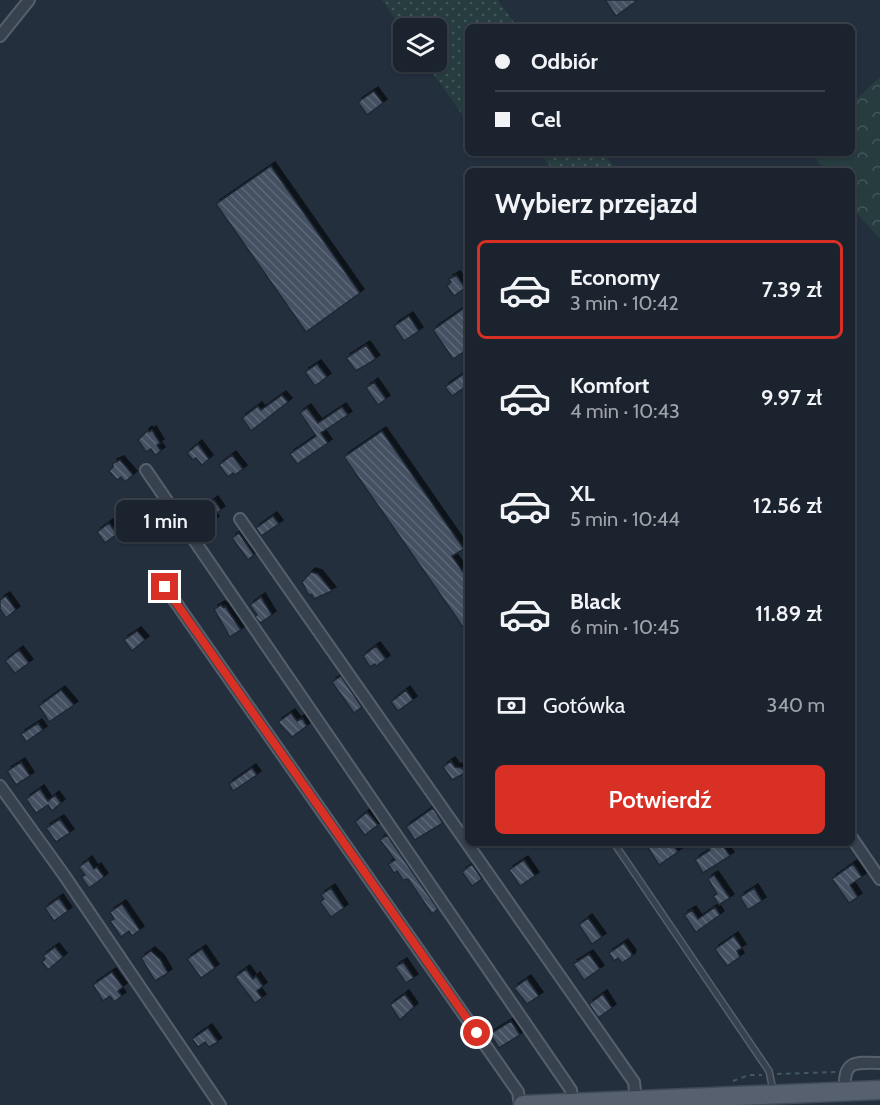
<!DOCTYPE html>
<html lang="pl">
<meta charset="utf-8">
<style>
:root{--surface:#1b232e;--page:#282f3a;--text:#f1f3f6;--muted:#a0a4aa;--line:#39404a;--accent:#d93025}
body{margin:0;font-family:Cabin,sans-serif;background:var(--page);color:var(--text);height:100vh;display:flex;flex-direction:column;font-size:22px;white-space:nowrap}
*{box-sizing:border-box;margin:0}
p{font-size:20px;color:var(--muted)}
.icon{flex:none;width:33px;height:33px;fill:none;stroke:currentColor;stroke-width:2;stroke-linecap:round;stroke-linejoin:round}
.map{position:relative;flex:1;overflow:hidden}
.sheet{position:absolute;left:465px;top:168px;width:390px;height:678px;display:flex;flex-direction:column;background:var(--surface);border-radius:9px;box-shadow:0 2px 4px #0004,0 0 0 2px var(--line)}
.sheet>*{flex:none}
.hud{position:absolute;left:465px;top:24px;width:390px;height:132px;border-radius:9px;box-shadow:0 2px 4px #0004,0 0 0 2px var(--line);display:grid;align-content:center;height:132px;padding:0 30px;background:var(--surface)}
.controls{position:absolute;left:393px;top:18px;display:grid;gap:12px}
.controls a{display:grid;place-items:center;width:54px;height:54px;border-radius:9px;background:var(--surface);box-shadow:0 2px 4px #0004,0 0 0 2px var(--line);font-size:30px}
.end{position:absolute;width:27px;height:27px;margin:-14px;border:8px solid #d93025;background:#fff;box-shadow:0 0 0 3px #fff}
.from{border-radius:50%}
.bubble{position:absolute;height:42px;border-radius:9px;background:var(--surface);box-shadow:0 2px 4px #0004,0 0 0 2px var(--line);font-size:20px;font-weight:600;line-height:42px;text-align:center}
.hud b{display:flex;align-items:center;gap:21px;height:57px;font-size:22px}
.hud b+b{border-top:2px solid var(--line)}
.hud i{width:15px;height:15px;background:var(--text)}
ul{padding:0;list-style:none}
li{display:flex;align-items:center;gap:18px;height:99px;margin:0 12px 9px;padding:0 18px;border:3px solid transparent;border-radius:9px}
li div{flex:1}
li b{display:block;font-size:22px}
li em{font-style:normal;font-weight:600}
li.selected{border-color:var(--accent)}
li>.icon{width:54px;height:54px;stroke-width:1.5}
h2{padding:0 30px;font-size:27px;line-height:72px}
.pay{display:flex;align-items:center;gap:15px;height:66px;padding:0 30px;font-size:22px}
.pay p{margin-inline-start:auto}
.button{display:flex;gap:12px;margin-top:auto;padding:12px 30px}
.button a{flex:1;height:69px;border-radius:9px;background:var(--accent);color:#fff;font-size:24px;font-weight:600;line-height:69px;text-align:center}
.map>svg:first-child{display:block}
.grass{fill:url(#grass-dots)}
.forest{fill:url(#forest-crowns)}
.building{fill:url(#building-back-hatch);stroke:#1f2835;stroke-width:1.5;filter:url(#shadow)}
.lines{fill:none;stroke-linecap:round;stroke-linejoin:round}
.lane-casing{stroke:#565f6c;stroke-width:8}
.street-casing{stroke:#565f6c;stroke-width:14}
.primary-casing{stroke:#414a57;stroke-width:21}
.path{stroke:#44595c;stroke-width:2;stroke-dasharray:4.5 4.5;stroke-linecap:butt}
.lane{stroke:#38414e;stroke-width:5}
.street{stroke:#38414e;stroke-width:10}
.primary{stroke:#56606e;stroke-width:18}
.route{stroke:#d93025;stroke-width:8}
</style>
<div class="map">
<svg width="880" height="1105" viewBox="0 0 880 1105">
<defs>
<pattern id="grass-dots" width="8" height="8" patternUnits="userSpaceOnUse" patternTransform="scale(1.5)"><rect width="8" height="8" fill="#263c3f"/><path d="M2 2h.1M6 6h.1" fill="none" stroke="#435659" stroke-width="1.8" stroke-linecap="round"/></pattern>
<pattern id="forest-crowns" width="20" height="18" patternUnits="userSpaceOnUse" patternTransform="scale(1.5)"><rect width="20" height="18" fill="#263c3f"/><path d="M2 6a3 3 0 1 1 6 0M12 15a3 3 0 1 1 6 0" fill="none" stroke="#435659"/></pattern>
<pattern id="building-back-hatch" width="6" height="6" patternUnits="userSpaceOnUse" patternTransform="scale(1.5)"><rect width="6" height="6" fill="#455162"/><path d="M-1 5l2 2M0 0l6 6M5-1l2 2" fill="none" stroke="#5d6877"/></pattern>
<filter id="shadow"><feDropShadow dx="4" dy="-4" stdDeviation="0" flood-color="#0009"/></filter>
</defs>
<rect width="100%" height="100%" fill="#242f3e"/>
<path class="grass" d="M382 0H498L517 27H468V123L425 62H436V28H404L403 30Z
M541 153H604L616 171H553Z"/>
<path class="forest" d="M880 77V239L852 208V171H825L812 153H852V103Z"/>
<path class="building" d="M605 0H638L616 16Z
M374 91 383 103 367 115 358 102Z
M271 166 360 293 306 332 216 204Z
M456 275 465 288 454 296 447 286 451 282 449 279Z
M463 309 468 316V349L453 359 433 330Z
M409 316 419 331 404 341 394 326Z
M366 345 376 359 356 371 346 358Z
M317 364 327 377 315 386 305 372Z
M468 371V385L452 396 445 387Z
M374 382 386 399 378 405 366 388Z
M282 395 288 402 251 431 242 418 258 406 261 410Z
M342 407 348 415 321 433 328 443 297 464 290 454 316 436 300 413 307 408 318 423Z
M148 430 149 432 152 430 160 443 157 445 161 451 155 455 151 449 146 452 138 440Z
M382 431 464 549 452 556 468 579V634L344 457Z
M198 444 209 459 202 465 196 458 193 460 187 453Z
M232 455 243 469 235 475 233 473 228 477 219 465Z
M120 460 133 475 125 482 121 477 117 480 109 471 113 467V463Z
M214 500 221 510 212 516 215 520 202 530 192 516Z
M273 516 279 524 261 536 256 528Z
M109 523 117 534 105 543 97 532Z
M239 533 254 555 248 560 232 538Z
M311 572 318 574 332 591 314 599 312 595 308 594 302 582Z
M6 596 16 610 6 618 0 609V600Z
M261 597 272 615 260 623 255 617 257 615 250 605Z
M221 605 223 607 225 606 241 630 230 637 214 609Z
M137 631 145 640 132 651 124 640Z
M376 646 386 659 376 666 375 664 370 667 363 656Z
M19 650 29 663 15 673 5 661Z
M341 676 362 707 354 713 332 682Z
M61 690 74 705 49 722 39 706Z
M406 690 413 700 398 711 391 702Z
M291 713 297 721 302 718 307 726 292 737 278 722Z
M38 723 43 730 26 742 21 734Z
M451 761 455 767 462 768 465 773 452 780 443 767Z
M21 762 30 776 16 785 7 771Z
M252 768 257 775 233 791 229 784Z
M40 789 48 801 55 795 61 803 52 811 48 805 36 813 26 799Z
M433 808 443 823 415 840 406 827Z
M367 812 378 825 365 835 355 822Z
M60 819 70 833 56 842 46 828Z
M387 835 438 909 432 914 408 879 403 880 397 871 394 873 388 864 395 860 380 840Z
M645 843H672L678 852 659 865Z
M705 843H721L730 856 703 873 695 860 710 850Z
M88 860 94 869 97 867 104 877 89 888 81 877 85 875 79 867Z
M524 860 535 876 520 886 509 870Z
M472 864 482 879 472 886 462 872Z
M853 864 862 877 850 885 858 897 849 903 832 879Z
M714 875 730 898 719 905 713 896 717 894 708 879Z
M331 888 344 908 331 917 320 902 324 899 321 895Z
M754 888 762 901 748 910 740 897Z
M59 898 68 911 54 921 45 908Z
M122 904 140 930 132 936 129 931 121 937 110 921 114 919 110 912Z
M715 907 720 915 696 932 684 915 692 910 698 919Z
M588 918 602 937 592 944 579 925Z
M734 936 742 948 737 951 740 957 727 966 715 949Z
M624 943 632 954 631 957 622 963 618 958 614 961 609 953Z
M55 947 63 957 48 970 42 962 45 959 43 956Z
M202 949 215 968 201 978 187 959Z
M151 951 160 959 168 973 155 981 141 958Z
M589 954 600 969 584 980 573 964Z
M403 962 414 978 406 983 395 967Z
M246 969 253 979 256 976 263 986 257 991 262 998 255 1003 235 977Z
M112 972 123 987 118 991 122 996 114 1002 110 996 103 1001 93 985Z
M527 979 539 996 527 1004 514 988Z
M405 994 414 1007 400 1020 390 1005Z
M603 994 612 1008 598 1018 589 1004Z
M511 1021 520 1035 499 1048 490 1034Z
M208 1028 218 1042 209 1047 205 1042 198 1047 192 1039Z"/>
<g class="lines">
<g class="lane-casing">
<path id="lane" d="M614 843 769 1071 773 1090"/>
</g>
<g class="street-casing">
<path id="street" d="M0 36 29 0
M146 470C286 677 430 882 571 1090L573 1103
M240 519 634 1082 636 1100
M165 587 518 1092 520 1105
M0 786 64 875 220 1105
M852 838 880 879
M845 1092C843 1061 853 1062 880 1063"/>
</g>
<g class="primary-casing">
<path id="primary" d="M523 1105 880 1090"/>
</g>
<path class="path" d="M777 1074 837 1072
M733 1081 749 1075H762"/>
<use href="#lane" class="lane"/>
<use href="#street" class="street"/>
<use href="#primary" class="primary"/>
</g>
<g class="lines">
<path class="route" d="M165 587 477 1033"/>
</g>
</svg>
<div class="controls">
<a><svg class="icon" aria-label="layers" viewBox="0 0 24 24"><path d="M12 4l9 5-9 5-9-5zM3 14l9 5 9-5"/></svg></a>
</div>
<i class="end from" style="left:477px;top:1033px"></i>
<i class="end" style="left:165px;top:587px"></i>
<div class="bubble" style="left:116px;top:500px;width:99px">1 min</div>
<div class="hud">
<b><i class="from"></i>Odbiór</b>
<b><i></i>Cel</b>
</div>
<section class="sheet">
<h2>Wybierz przejazd</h2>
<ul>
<li class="selected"><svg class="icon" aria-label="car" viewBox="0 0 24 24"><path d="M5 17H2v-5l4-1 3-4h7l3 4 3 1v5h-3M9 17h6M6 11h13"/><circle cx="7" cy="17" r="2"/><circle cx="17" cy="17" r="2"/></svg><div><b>Economy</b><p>3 min · 10:42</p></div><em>7.39 zł</em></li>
<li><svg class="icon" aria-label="car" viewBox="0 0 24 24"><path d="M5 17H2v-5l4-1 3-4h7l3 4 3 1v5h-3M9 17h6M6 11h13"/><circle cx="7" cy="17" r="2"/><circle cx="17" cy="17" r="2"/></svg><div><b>Komfort</b><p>4 min · 10:43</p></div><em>9.97 zł</em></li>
<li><svg class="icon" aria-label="car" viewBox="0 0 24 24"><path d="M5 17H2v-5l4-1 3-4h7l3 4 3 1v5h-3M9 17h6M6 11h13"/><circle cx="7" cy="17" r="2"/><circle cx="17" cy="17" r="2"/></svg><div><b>XL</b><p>5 min · 10:44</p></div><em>12.56 zł</em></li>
<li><svg class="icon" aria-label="car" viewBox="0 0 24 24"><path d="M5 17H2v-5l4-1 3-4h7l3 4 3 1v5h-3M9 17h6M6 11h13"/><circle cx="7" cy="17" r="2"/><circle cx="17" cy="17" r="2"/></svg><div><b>Black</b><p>6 min · 10:45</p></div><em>11.89 zł</em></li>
</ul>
<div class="pay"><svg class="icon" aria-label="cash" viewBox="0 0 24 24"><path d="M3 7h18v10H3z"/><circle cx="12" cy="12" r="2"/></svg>Gotówka<p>340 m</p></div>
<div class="button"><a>Potwierdź</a></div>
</section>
</div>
